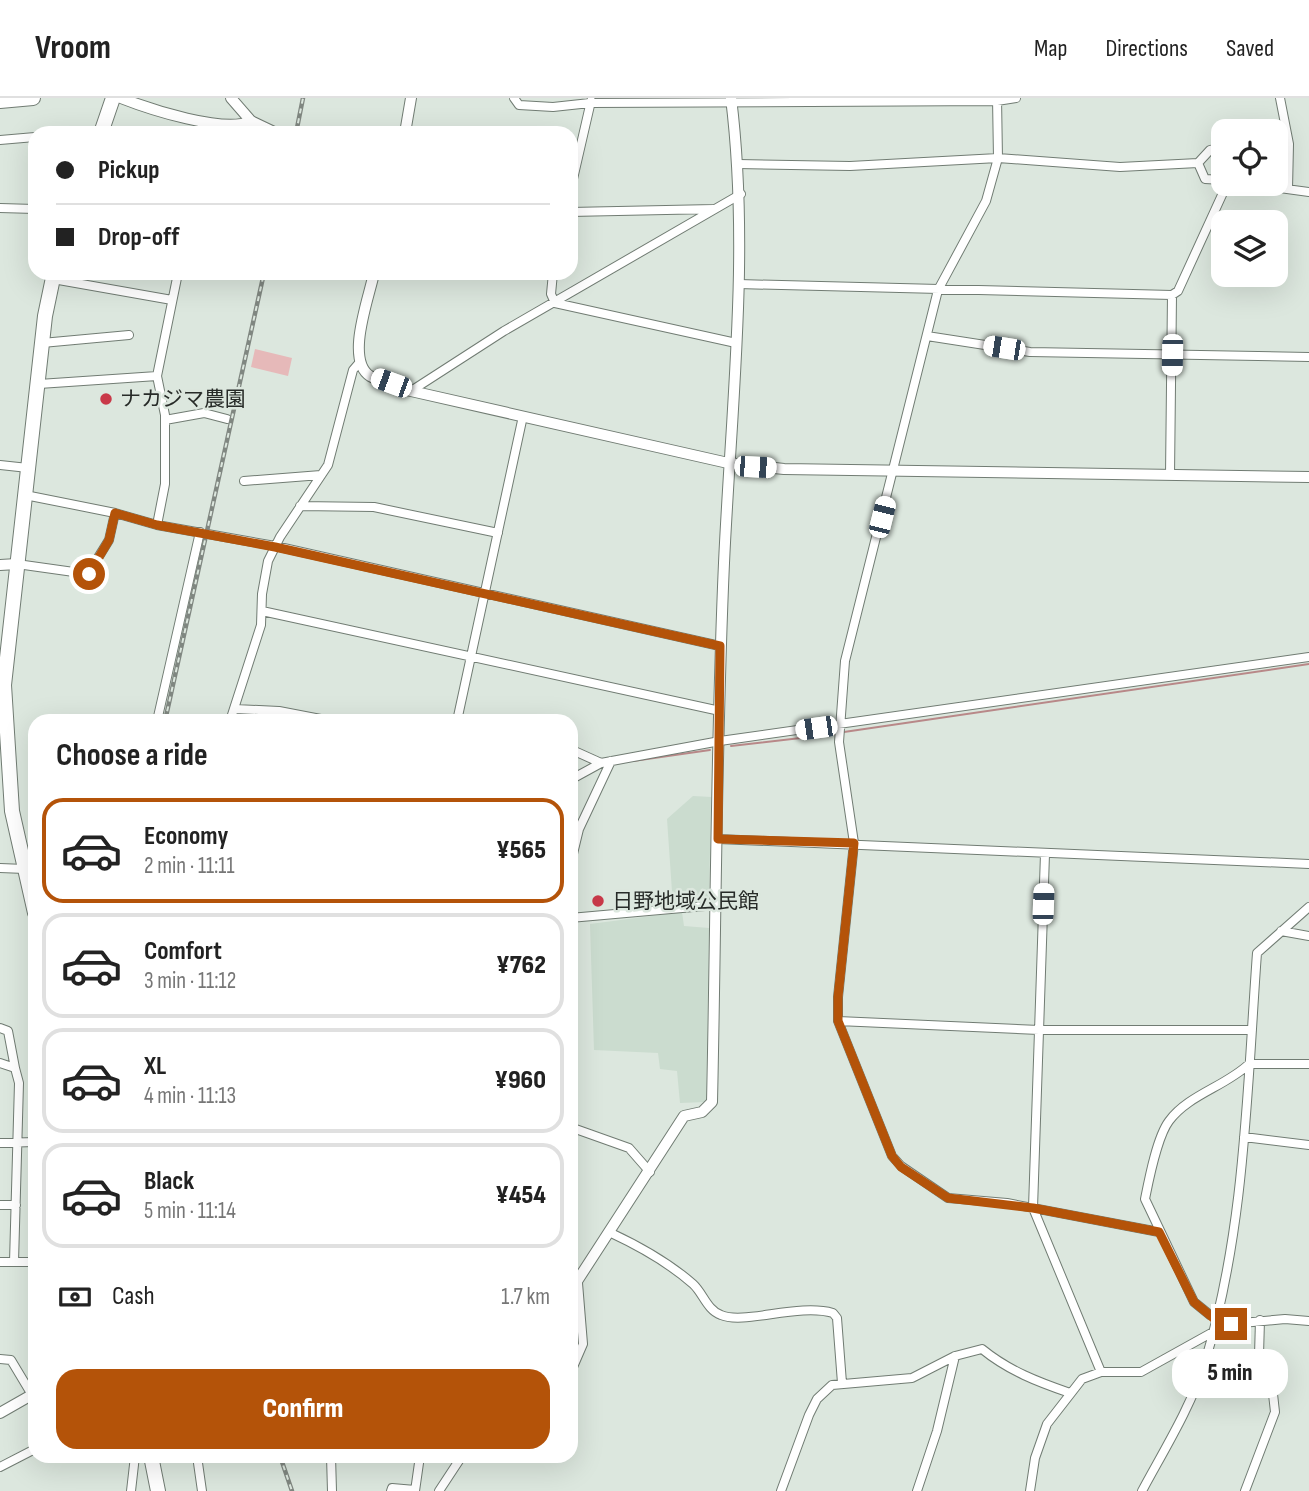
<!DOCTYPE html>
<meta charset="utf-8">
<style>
:root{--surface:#fff;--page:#f6f6f6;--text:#222;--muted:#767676;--line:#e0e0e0;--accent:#b45309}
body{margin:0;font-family:"Sofia Sans Condensed","Noto Sans JP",sans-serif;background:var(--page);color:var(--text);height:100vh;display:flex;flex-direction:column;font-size:26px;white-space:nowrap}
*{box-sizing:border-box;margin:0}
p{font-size:23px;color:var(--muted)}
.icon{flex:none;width:38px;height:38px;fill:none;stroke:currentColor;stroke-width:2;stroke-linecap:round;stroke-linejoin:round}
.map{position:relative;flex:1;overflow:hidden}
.sheet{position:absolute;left:28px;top:616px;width:550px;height:749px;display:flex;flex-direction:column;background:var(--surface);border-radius:21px;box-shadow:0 7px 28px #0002}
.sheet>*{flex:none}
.top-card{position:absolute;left:28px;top:28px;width:550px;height:154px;border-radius:21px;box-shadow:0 7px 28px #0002;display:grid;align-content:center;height:154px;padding:0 28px;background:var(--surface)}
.buttons{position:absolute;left:1211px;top:21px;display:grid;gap:14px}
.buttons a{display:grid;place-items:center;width:77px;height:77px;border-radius:14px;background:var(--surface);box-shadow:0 7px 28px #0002;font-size:35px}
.end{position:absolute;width:32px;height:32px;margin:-16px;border:9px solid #b45309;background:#fff;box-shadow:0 0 0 4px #fff}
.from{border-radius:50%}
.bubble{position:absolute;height:49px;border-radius:21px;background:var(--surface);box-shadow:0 7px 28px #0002;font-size:23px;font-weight:800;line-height:49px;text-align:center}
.car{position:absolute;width:21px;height:42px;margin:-21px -10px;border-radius:9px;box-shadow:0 0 5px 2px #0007;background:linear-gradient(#fff 24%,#345 0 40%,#fff 0 76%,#345 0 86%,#fff 0)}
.top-card b{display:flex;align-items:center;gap:24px;height:66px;font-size:26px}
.top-card b+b{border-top:2px solid var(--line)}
.top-card i{width:18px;height:18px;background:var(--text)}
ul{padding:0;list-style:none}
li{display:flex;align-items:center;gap:21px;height:105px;margin:0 14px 10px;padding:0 14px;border:4px solid var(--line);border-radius:21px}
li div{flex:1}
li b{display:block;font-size:26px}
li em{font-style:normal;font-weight:800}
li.current{border-color:var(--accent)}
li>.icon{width:63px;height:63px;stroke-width:1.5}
h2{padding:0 28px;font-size:32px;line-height:84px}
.pay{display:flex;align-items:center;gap:18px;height:77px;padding:0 28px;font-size:26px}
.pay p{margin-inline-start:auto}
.action{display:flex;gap:14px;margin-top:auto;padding:14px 28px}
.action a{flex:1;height:80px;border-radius:21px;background:var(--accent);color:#fff;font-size:28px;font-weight:800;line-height:80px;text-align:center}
header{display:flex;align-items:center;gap:42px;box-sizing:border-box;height:98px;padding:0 35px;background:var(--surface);border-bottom:2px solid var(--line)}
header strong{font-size:33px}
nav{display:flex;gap:38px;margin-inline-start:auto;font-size:24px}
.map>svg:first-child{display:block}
.built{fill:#cbdccf}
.green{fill:#e6b9b9}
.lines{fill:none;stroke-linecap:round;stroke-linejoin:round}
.stream{stroke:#b88888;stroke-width:2}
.street-casing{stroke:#717c73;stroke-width:10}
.secondary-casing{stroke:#717c73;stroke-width:12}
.highway-casing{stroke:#717c73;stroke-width:16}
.street{stroke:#fff;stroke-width:8}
.secondary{stroke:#fff;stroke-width:10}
.highway{stroke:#fff;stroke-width:14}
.rail-casing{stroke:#808781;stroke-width:4.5}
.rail{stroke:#dce7de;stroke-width:2;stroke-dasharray:5;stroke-linecap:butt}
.route{stroke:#b45309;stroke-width:9}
.poi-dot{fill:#c93949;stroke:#dce7de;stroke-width:2.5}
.labels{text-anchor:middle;stroke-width:5;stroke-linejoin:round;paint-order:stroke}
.poi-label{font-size:21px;fill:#272b28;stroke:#dce7de;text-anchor:start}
</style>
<header>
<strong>Vroom</strong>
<nav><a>Map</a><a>Directions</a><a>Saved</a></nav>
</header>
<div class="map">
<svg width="1309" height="1393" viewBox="0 0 1309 1393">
<rect width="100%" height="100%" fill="#dce7de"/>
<path class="built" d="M693 698 711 699 709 804 673 808 667 721Z
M682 814 684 828 709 830 706 1004 680 1005 677 973 660 971 658 955 594 952 590 826Z"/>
<path class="green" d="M255 251 292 260 288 278 251 269Z"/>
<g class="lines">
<path class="stream" d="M844 634 1309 566
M731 648 835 636
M633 663 710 652"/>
<g class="street-casing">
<path id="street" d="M514 0 519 7 553 9 590 5 997 3 1016 0
M997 0 998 60 986 103 938 192 845 563 839 644 854 745 838 899V923L892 1058 901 1068 948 1100 1007 1105 1159 1134
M1280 0 1289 46 1288 91
M1276 39 1287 36
M0 42 35 39
M1198 65 1210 52 1223 49
M738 66 850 68 998 60 1120 69 1198 65 1205 81 1223 82
M1250 86 1309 94
M570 94 591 3
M0 110 35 111
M570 114 714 111
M553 175 551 196 555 205 736 245
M53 181 172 202
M739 186 1172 197 1178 193 1227 86
M927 238 1030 254 1309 259
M42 245 129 237
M39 286 157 278
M411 293 504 233 741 96
M165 322 204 315 227 321
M0 367 28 370
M1170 377 1172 197
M244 383 321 377
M25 397 115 415 157 427 275 448 720 548
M300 408 374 409 498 435
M157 427 165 386V317L157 278 178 175
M17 466 88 476 109 442 115 415
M262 513 720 613
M235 611 279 613 331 623
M61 623H69
M157 623 200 434
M230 623 261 527 262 496 268 463 280 439 328 367 353 272 359 265
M457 623 523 318
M570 651 601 665
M570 682 601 665 720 643 1309 559
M718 741 1309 766
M1045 756 1033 1110 1101 1274
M570 768 579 731 611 663
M0 770 25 771
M570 820 716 807
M1281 833 1309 838
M838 923 1039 932H1252
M0 930 8 933 15 970
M0 965 15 970 19 985 14 1164
M1309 966H1249C1226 988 1188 997 1169 1023 1157 1039 1149 1081 1145 1101L1194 1204 1210 1217 1231 1226 1285 1221 1309 1223
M570 1029 629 1050 650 1074
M1244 1039 1309 1047
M0 1045 35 1044
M0 1107H16
M611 1135C641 1149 668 1164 693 1186 703 1195 707 1212 721 1217 744 1227 798 1205 833 1215L837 1220 842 1285
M0 1164H35
M0 1261 11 1262 35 1302
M570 1276 583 1246 578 1185
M197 1358 202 1393
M331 1358 332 1393
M0 1369 35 1351
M131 1393 135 1358
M391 1393 392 1390 415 1392
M415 1393 420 1358
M439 1393 462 1358
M781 1393 809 1317 817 1301 832 1287 912 1280 955 1258 982 1251C1009 1273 1038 1284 1070 1295
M917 1393 937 1333 955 1258
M1030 1393 1035 1360 1047 1326 1082 1281 1101 1274H1141L1213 1234
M1142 1393C1164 1352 1191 1309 1205 1264 1245 1132 1247 992 1257 855L1309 809
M1245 1393 1275 1314 1273 1296 1259 1257 1260 1222"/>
</g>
<g class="secondary-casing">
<path id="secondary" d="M121 0C149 11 225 36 251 23
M231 0 251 23 276 35
M405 35 411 0
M374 175C369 200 345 262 370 278 382 285 399 289 411 293L728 365 784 371 1309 379
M0 467 17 466
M570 1194 684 1018 702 1014 712 1004C716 824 716 644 724 465 731 310 750 154 731 0
M0 1315 35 1295"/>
</g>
<g class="highway-casing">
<path id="highway" d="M0 3 33 0
M101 35 113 0
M35 815 12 713 4 587 45 218 54 175
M151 1358 158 1393"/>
</g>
<use href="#street" class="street"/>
<use href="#secondary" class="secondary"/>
<use href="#highway" class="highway"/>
<g class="rail-casing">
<path id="rail" d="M296 35 303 0
M165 623 264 175
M280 1358 292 1393"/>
</g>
<use href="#rail" class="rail"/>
</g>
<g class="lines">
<path class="route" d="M89 476 109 442 115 415 157 427 275 449 720 548 718 741 854 745 838 899V923L892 1058 901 1069 948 1100 1033 1110 1159 1134 1194 1204 1217 1223 1231 1226"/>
</g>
<g class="poi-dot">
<circle cx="106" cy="301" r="7"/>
<circle cx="598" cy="803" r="7"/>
</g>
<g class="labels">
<g class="poi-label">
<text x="120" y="308">ナカジマ農園</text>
<text x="612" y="810">日野地域公民館</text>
</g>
</g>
</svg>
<div class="buttons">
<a><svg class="icon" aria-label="locate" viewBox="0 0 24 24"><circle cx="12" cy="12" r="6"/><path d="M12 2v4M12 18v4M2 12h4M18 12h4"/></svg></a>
<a><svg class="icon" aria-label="layers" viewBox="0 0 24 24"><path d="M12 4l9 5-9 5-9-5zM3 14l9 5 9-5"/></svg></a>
</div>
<i class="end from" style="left:89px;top:476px"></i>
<i class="end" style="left:1231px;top:1226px"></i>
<div class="bubble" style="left:1172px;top:1251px;width:116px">5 min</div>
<i class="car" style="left:1004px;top:250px;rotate:279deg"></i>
<i class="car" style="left:1172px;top:257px;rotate:181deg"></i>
<i class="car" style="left:391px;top:285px;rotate:290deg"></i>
<i class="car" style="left:755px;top:369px;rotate:93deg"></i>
<i class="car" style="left:882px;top:419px;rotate:14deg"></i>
<i class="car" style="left:816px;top:630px;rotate:262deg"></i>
<i class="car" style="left:1043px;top:806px;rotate:2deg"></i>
<div class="top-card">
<b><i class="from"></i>Pickup</b>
<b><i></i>Drop-off</b>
</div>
<section class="sheet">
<h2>Choose a ride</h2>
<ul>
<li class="current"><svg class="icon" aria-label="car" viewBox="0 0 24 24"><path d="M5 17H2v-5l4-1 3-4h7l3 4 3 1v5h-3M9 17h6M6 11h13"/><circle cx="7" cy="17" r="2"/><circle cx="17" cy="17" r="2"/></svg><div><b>Economy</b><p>2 min · 11:11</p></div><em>¥565</em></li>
<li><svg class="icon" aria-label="car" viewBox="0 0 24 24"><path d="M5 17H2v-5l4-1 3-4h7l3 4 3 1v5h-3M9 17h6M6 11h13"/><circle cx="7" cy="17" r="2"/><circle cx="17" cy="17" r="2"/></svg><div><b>Comfort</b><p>3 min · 11:12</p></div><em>¥762</em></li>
<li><svg class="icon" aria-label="car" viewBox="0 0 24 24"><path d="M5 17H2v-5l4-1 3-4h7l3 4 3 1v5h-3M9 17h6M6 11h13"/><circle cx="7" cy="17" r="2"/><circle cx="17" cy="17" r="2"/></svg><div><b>XL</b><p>4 min · 11:13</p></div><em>¥960</em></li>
<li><svg class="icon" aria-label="car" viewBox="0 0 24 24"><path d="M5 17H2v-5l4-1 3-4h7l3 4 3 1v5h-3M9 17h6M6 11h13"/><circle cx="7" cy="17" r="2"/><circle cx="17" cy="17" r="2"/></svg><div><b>Black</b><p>5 min · 11:14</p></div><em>¥454</em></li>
</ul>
<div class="pay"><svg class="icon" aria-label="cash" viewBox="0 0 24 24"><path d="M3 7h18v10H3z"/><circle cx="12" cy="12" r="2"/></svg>Cash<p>1.7 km</p></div>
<div class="action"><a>Confirm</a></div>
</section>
</div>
